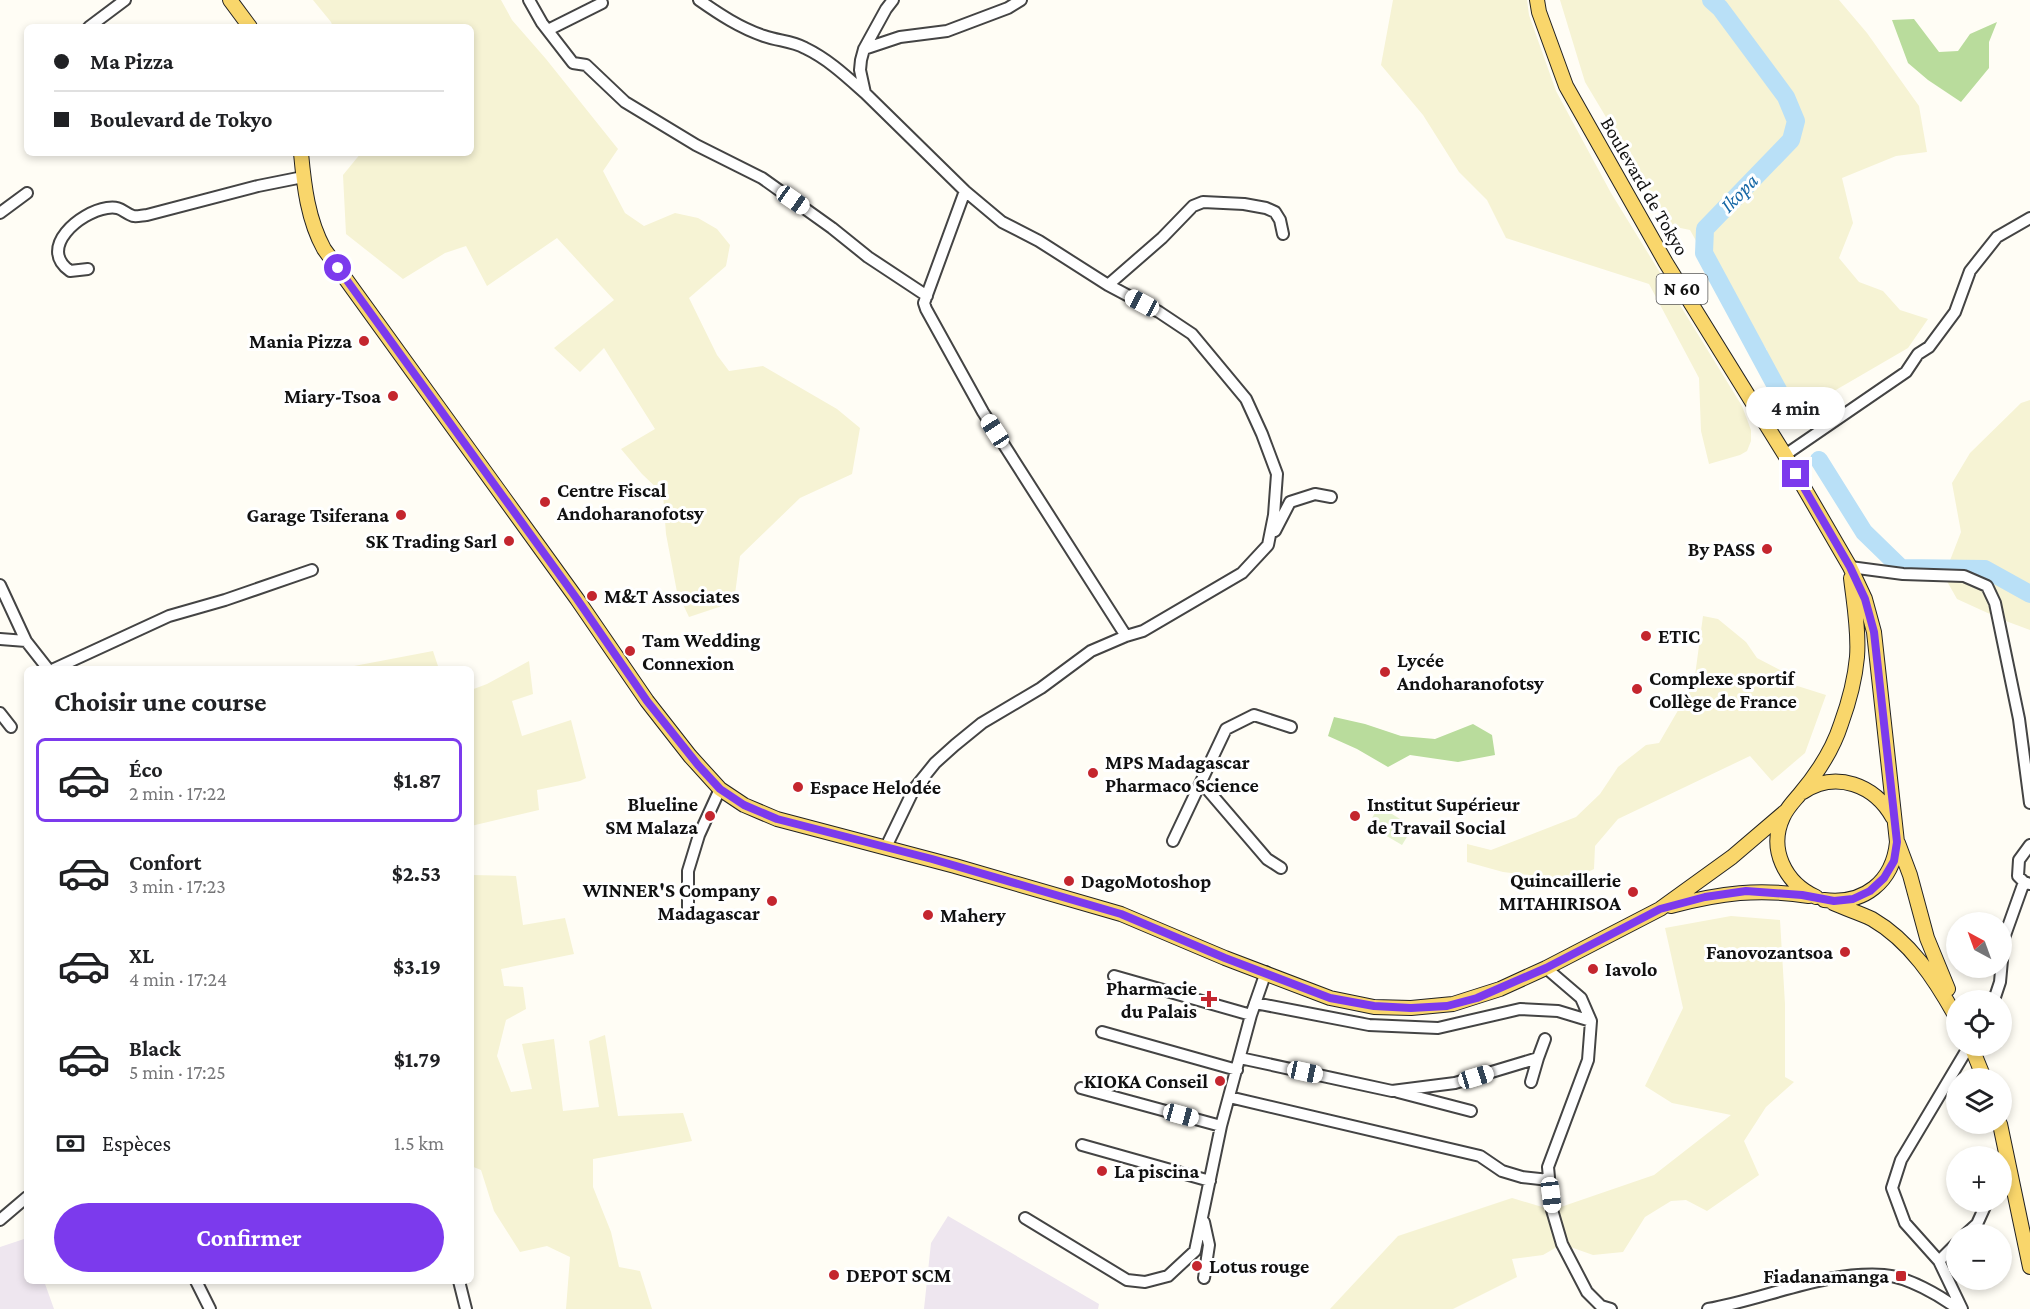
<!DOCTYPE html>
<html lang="fr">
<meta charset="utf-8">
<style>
:root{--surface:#fff;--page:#f2f2f2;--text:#202124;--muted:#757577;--line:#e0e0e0;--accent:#7c3aed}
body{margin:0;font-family:"Crimson Pro",serif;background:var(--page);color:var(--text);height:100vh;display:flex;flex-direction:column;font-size:22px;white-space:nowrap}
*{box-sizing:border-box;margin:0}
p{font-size:20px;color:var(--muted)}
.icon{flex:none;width:33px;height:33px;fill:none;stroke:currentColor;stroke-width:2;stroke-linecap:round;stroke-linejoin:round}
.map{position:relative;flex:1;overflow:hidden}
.drawer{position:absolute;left:24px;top:666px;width:450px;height:618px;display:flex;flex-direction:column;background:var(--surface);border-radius:9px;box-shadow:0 3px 9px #0003}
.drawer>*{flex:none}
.top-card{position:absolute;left:24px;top:24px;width:450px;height:132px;border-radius:9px;box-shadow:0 3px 9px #0003;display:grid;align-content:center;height:132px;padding:0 30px;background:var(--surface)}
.needle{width:39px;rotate:319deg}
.buttons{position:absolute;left:1946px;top:912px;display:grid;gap:12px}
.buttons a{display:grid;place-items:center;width:66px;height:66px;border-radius:50%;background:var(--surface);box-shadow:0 3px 9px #0003;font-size:30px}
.end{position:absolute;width:27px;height:27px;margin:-14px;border:8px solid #7c3aed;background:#fff;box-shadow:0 0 0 3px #fff}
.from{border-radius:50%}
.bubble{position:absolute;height:42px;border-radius:21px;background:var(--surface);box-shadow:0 3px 9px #0003;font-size:20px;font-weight:700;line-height:42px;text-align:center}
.car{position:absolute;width:18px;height:36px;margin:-18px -9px;border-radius:8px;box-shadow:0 0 4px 2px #0007;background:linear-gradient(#fff 24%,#345 0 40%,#fff 0 76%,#345 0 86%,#fff 0)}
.top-card b{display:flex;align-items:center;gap:21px;height:57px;font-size:22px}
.top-card b+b{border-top:2px solid var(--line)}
.top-card i{width:15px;height:15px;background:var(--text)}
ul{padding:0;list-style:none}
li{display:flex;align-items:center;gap:18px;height:84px;margin:0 12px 9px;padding:0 18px;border:3px solid transparent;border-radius:9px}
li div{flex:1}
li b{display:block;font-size:22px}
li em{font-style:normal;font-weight:700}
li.selected{border-color:var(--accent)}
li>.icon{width:54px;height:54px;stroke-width:1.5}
h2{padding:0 30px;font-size:27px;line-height:72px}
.pay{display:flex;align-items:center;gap:15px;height:66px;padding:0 30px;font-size:22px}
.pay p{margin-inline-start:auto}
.cta{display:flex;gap:12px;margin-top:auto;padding:12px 30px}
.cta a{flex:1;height:69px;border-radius:36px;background:var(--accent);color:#fff;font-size:24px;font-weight:700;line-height:69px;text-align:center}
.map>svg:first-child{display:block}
.industrial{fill:#eee6ef}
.farmland{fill:#f6f3d4}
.forest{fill:#b9dc9c}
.pitch{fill:#e6f2cf}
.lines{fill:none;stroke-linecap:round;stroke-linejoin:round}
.river{stroke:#b9e0f7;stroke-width:18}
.minor-casing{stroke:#444;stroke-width:14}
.major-casing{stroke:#222;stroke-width:16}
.minor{stroke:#fff;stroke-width:10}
.major{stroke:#f9d66b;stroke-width:14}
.route{stroke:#7c3aed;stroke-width:8}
.poi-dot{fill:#c4262e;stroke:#fff;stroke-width:2}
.labels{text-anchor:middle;stroke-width:6;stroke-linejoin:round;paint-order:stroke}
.shield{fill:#fff;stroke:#585858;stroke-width:1.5}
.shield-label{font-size:18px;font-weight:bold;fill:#111}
.street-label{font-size:20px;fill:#111;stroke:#fff}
.poi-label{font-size:20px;font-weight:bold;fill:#111;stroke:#fff;text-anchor:start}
.water-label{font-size:21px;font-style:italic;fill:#1768a6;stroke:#fff}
</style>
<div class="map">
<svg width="2030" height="1309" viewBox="0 0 2030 1309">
<rect width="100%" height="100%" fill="#fffdf5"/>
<path class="industrial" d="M948 1216 1099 1304 1098 1309H924L931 1243Z
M27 1238V1281H44L54 1309H0V1247Z"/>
<path class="farmland" d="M313 0H501L512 20 546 59 618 149 603 171 625 213 644 226 675 213 698 218 717 229 730 245 726 266 689 298 717 355 729 371 763 366 837 409 860 428 852 474 800 498 740 556 734 602 689 617 677 592 666 534 663 494 642 474 621 449 655 429 604 348 580 372 554 348 614 300 557 238 487 286 466 246 445 253 403 279 346 234 343 175 361 153H471V27H333L331 22Z
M1393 0H1527L1529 15 1556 91 1611 193 1742 406 1751 430V441L1747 451 1740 455 1709 464 1701 431 1699 378 1649 284 1506 238 1487 200 1459 172 1423 115 1381 65Z
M1560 0H1839L1867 33 1919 106 1927 152 1896 156 1842 178 1853 223 1839 258 1859 282 1883 291 1900 310 1928 319 1908 348 1798 412 1778 402 1766 383 1767 350 1714 273 1690 230 1671 226 1585 82Z
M2030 400V630L2003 620 1957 599 1944 576 1961 532 1952 483 1970 453 2021 403Z
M1703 616 1718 619 1746 642 1757 658 1782 671 1788 683 1826 695 1805 753 1772 781 1750 756 1618 819 1595 846 1594 869 1572 880 1503 872 1467 862V844L1491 850 1576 817 1600 794 1618 767 1646 745 1659 743 1694 683Z
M433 651 439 669H355L354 666Z
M529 661 533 694 512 701 522 736 571 720 586 778 580 781 537 790 539 810 471 826V690L487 684Z
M471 875 516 876 523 925 565 918 574 954 501 969 504 986 523 987 526 1009 506 1020 497 1056 511 1092 532 1089 522 1044 554 1039 563 1111 599 1107 589 1041 605 1035 618 1116 683 1113 692 1141 593 1159V1187L611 1232 619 1267 640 1271 652 1309H566L570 1257 547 1246 520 1252 494 1211 481 1170 471 1166Z
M1731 916 1780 920 1785 1004V1077L1794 1082 1766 1107 1744 1141 1759 1175 1707 1211 1686 1200 1671 1201 1645 1217 1623 1252 1593 1255 1562 1244 1543 1255 1512 1259 1517 1277 1453 1309H1330L1398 1236 1512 1198 1552 1210 1654 1175 1731 1115 1672 1103 1645 1086 1683 1008 1665 928Z"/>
<path class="forest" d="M1914 19 1939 52 1958 51 1970 34 1997 22 1989 42V68L1961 102 1928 80 1908 63 1892 20Z
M1334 717 1365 724 1401 736 1435 739 1473 724 1492 735 1495 755 1458 762 1410 755 1388 767 1357 749 1328 736Z"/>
<path class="pitch" d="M1379 806 1413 827 1402 845 1368 825Z"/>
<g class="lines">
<path class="river" d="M1711 0 1720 8 1786 97 1796 121 1791 140 1705 229 1704 253 1784 401
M1819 460 1864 532 1901 568 1985 569 2030 594"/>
<g class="minor-casing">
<path id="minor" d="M529 0 542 23 573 63 586 65 625 102 696 145 762 178 832 228 868 257 927 296
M699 0C719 14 740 28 764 36 778 41 792 41 805 48 828 59 846 76 865 93
M89 27 125 0
M548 30 602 3
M864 49 900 37 947 31 1008 8 1021 0
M965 191 924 303 926 309 983 412 1126 636
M0 213 27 193
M88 269 70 271C37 248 80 212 107 208 122 206 122 212 133 216 137 217 143 215 147 215L258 186 303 177
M1108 285 1162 238 1193 206 1203 202 1244 204 1266 208 1275 212 1280 220 1283 234
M1785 455 1906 372 1918 354 1929 347 1955 312 1970 271 1997 237 2030 218
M1275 531 1290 502 1315 494 1331 497
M1850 567 1903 574 1964 576 1987 586 1995 603 2019 719 2030 803
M0 585 26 641 48 669
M0 639 26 641
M54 669 169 616 225 600 312 570
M0 713 11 727
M1201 782 1267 859 1281 868
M1173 841 1226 729 1254 715 1291 727
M886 847 914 789 935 763 955 745 982 723 1041 688 1091 651 1126 636 1143 631 1242 573 1268 545 1274 515 1277 474 1262 434 1246 399 1192 334 1159 312 1108 285 1039 241 1002 222 965 191 865 93 860 70 861 60 864 49 886 9 893 0
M2024 882 2018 876 2019 860 2030 845
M688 912V871L699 835 720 789
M1546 968 1581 998 1591 1021 1588 1060 1548 1167 1552 1210 1562 1244 1587 1292 1601 1306 1611 1309
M1114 976 1251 1015
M1994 1000 2000 982 2004 938 2024 882 2030 884
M1255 1003 1369 1025 1438 1028 1520 1009 1558 1011 1591 1021
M1102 1032 1237 1070
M1240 1058 1392 1091 1455 1083 1538 1058 1531 1082
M1538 1058 1545 1039
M1081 1088 1221 1126
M1398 1092 1471 1111
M1229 1097 1480 1156 1502 1171 1522 1177 1549 1180
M1082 1145 1210 1181
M1025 1218 1127 1280 1145 1282 1168 1276 1195 1251 1221 1126 1251 1015 1266 972
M0 1220 27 1197
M1204 1222 1209 1245 1204 1278
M1966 1234 1977 1224 1987 1202
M1939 1261 1956 1244
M196 1281 210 1309
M459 1281 466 1309
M1708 1309C1766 1299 1823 1271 1884 1275 1908 1277 1939 1295 1958 1309
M1962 1309 1939 1261 1905 1223 1892 1188 1901 1160 1969 1046"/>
</g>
<g class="major-casing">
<path id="major" d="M230 0 250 27
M1537 0 1539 12 1566 86 1666 263 1785 455 1850 567 1865 599 1874 632 1897 842C1893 882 1864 905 1824 900
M301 153C304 186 308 220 324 249L577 599 647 701 690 756 720 789 744 805 777 819 955 866 1121 914 1225 958 1330 998 1374 1007 1411 1008 1453 1004 1500 989 1546 968 1660 909 1732 857 1786 811
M1803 792C1836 770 1875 785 1893 818
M1898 843 1910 875 1927 938 1948 989
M1816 897C1785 883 1768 849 1783 817 1787 808 1793 802 1799 795 1816 775 1833 749 1841 724 1849 702 1855 679 1857 657 1859 631 1854 604 1851 578
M1833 903C1846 909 1860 913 1872 919 1910 941 1935 979 1956 1017
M1671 906C1721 893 1758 888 1809 896
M1971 1046 1984 1078
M2000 1124 2030 1267"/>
</g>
<use href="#minor" class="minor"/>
<use href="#major" class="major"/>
</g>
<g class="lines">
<path class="route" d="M338 268 577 599 647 701 698 765 720 789 744 805 777 819 932 859 1121 914 1225 958 1330 998 1374 1006 1411 1008 1447 1006 1477 998 1546 968 1660 909 1705 897 1746 891 1802 895 1834 901 1853 899 1870 891 1884 878 1894 861 1897 842 1874 632 1865 599 1850 567 1796 474"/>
</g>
<g class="poi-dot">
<circle cx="364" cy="341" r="6"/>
<circle cx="393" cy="396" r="6"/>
<circle cx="545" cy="502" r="6"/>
<circle cx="401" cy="515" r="6"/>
<circle cx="509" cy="541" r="6"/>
<circle cx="1767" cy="549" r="6"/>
<circle cx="592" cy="596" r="6"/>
<circle cx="1646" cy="636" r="6"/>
<circle cx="630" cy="651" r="6"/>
<circle cx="1385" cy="672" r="6"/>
<circle cx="1637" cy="689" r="6"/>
<circle cx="1093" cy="773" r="6"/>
<circle cx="798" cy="787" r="6"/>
<circle cx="710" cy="816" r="6"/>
<circle cx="1355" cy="816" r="6"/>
<circle cx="1069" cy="881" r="6"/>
<circle cx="1633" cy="892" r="6"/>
<circle cx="772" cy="901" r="6"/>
<circle cx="928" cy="915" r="6"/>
<circle cx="1845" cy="952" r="6"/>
<circle cx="1593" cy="969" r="6"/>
<path d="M1206 990h6v6h6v6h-6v6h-6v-6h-6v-6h6z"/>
<circle cx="1220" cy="1081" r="6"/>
<circle cx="1102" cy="1171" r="6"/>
<circle cx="1197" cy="1266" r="6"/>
<circle cx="834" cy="1275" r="6"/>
<rect x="1895" y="1270" width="12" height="12" rx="3"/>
</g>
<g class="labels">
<rect class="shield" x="1656.5" y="274" width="51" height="30" rx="4.5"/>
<g class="shield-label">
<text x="1682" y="295">N 60</text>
</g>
<g class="street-label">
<text transform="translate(1645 186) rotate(60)" y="7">Boulevard de Tokyo</text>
</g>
<g class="poi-label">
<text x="352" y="348" text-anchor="end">Mania Pizza</text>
<text x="381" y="403" text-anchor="end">Miary-Tsoa</text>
<text x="557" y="497">Centre Fiscal<tspan x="557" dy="23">Andoharanofotsy</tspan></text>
<text x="389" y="522" text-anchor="end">Garage Tsiferana</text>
<text x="497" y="548" text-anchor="end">SK Trading Sarl</text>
<text x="1755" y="556" text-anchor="end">By PASS</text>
<text x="604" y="603">M&amp;T Associates</text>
<text x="1658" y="643">ETIC</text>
<text x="642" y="647">Tam Wedding<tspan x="642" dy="23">Connexion</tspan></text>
<text x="1397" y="667">Lycée<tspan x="1397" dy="23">Andoharanofotsy</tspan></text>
<text x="1649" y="685">Complexe sportif<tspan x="1649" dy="23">Collège de France</tspan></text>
<text x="1105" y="769">MPS Madagascar<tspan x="1105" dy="23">Pharmaco Science</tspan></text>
<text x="810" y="794">Espace Helodée</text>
<text x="698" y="811" text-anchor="end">Blueline<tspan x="698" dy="23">SM Malaza</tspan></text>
<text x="1367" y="811">Institut Supérieur<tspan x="1367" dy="23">de Travail Social</tspan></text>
<text x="1621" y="887" text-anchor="end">Quincaillerie<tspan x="1621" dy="23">MITAHIRISOA</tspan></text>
<text x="1081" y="888">DagoMotoshop</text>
<text x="760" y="897" text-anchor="end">WINNER'S Company<tspan x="760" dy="23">Madagascar</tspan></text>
<text x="940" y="922">Mahery</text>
<text x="1833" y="959" text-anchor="end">Fanovozantsoa</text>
<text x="1605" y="976">Iavolo</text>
<text x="1197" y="995" text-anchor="end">Pharmacie<tspan x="1197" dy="23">du Palais</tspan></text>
<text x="1208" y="1088" text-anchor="end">KIOKA Conseil</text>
<text x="1114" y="1178">La piscina</text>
<text x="1209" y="1273">Lotus rouge</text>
<text x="846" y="1282">DEPOT SCM</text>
<text x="1889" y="1283" text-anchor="end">Fiadanamanga</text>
</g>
<g class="water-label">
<text transform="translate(1739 193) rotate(-46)" y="7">Ikopa</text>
</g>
</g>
</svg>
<div class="buttons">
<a><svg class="needle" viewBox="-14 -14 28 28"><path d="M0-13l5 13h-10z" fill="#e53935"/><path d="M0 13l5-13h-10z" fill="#757577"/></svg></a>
<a><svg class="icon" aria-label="locate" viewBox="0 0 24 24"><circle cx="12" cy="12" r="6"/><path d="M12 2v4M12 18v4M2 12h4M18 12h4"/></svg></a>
<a><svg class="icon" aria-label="layers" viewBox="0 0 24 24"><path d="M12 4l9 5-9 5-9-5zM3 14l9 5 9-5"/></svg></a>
<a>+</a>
<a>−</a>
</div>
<i class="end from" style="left:338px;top:268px"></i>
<i class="end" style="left:1796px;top:474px"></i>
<div class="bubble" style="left:1746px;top:387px;width:99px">4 min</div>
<i class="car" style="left:793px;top:200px;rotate:125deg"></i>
<i class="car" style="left:1142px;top:303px;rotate:298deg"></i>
<i class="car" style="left:995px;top:431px;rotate:327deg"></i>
<i class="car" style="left:1305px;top:1072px;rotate:102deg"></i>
<i class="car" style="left:1476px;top:1077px;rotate:73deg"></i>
<i class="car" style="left:1181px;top:1115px;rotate:105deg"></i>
<i class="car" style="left:1551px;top:1195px;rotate:173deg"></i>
<div class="top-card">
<b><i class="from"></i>Ma Pizza</b>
<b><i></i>Boulevard de Tokyo</b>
</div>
<section class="drawer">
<h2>Choisir une course</h2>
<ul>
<li class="selected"><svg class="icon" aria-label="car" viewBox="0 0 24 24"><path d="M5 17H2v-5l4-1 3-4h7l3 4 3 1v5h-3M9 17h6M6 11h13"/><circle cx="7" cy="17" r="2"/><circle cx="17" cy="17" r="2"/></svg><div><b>Éco</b><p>2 min · 17:22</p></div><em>$1.87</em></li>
<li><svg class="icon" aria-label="car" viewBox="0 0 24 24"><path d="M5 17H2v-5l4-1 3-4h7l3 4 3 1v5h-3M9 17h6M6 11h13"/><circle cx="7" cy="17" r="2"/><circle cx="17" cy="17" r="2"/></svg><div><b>Confort</b><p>3 min · 17:23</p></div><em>$2.53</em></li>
<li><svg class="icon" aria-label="car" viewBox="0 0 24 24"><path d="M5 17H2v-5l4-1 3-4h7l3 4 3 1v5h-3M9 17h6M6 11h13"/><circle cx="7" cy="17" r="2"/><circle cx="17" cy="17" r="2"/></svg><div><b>XL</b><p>4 min · 17:24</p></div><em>$3.19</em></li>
<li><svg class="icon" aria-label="car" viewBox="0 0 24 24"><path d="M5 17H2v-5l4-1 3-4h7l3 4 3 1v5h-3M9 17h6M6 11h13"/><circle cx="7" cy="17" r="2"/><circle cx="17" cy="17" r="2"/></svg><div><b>Black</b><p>5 min · 17:25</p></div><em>$1.79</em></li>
</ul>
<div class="pay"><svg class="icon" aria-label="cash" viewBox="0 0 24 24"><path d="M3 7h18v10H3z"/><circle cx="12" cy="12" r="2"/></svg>Espèces<p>1.5 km</p></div>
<div class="cta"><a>Confirmer</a></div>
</section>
</div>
